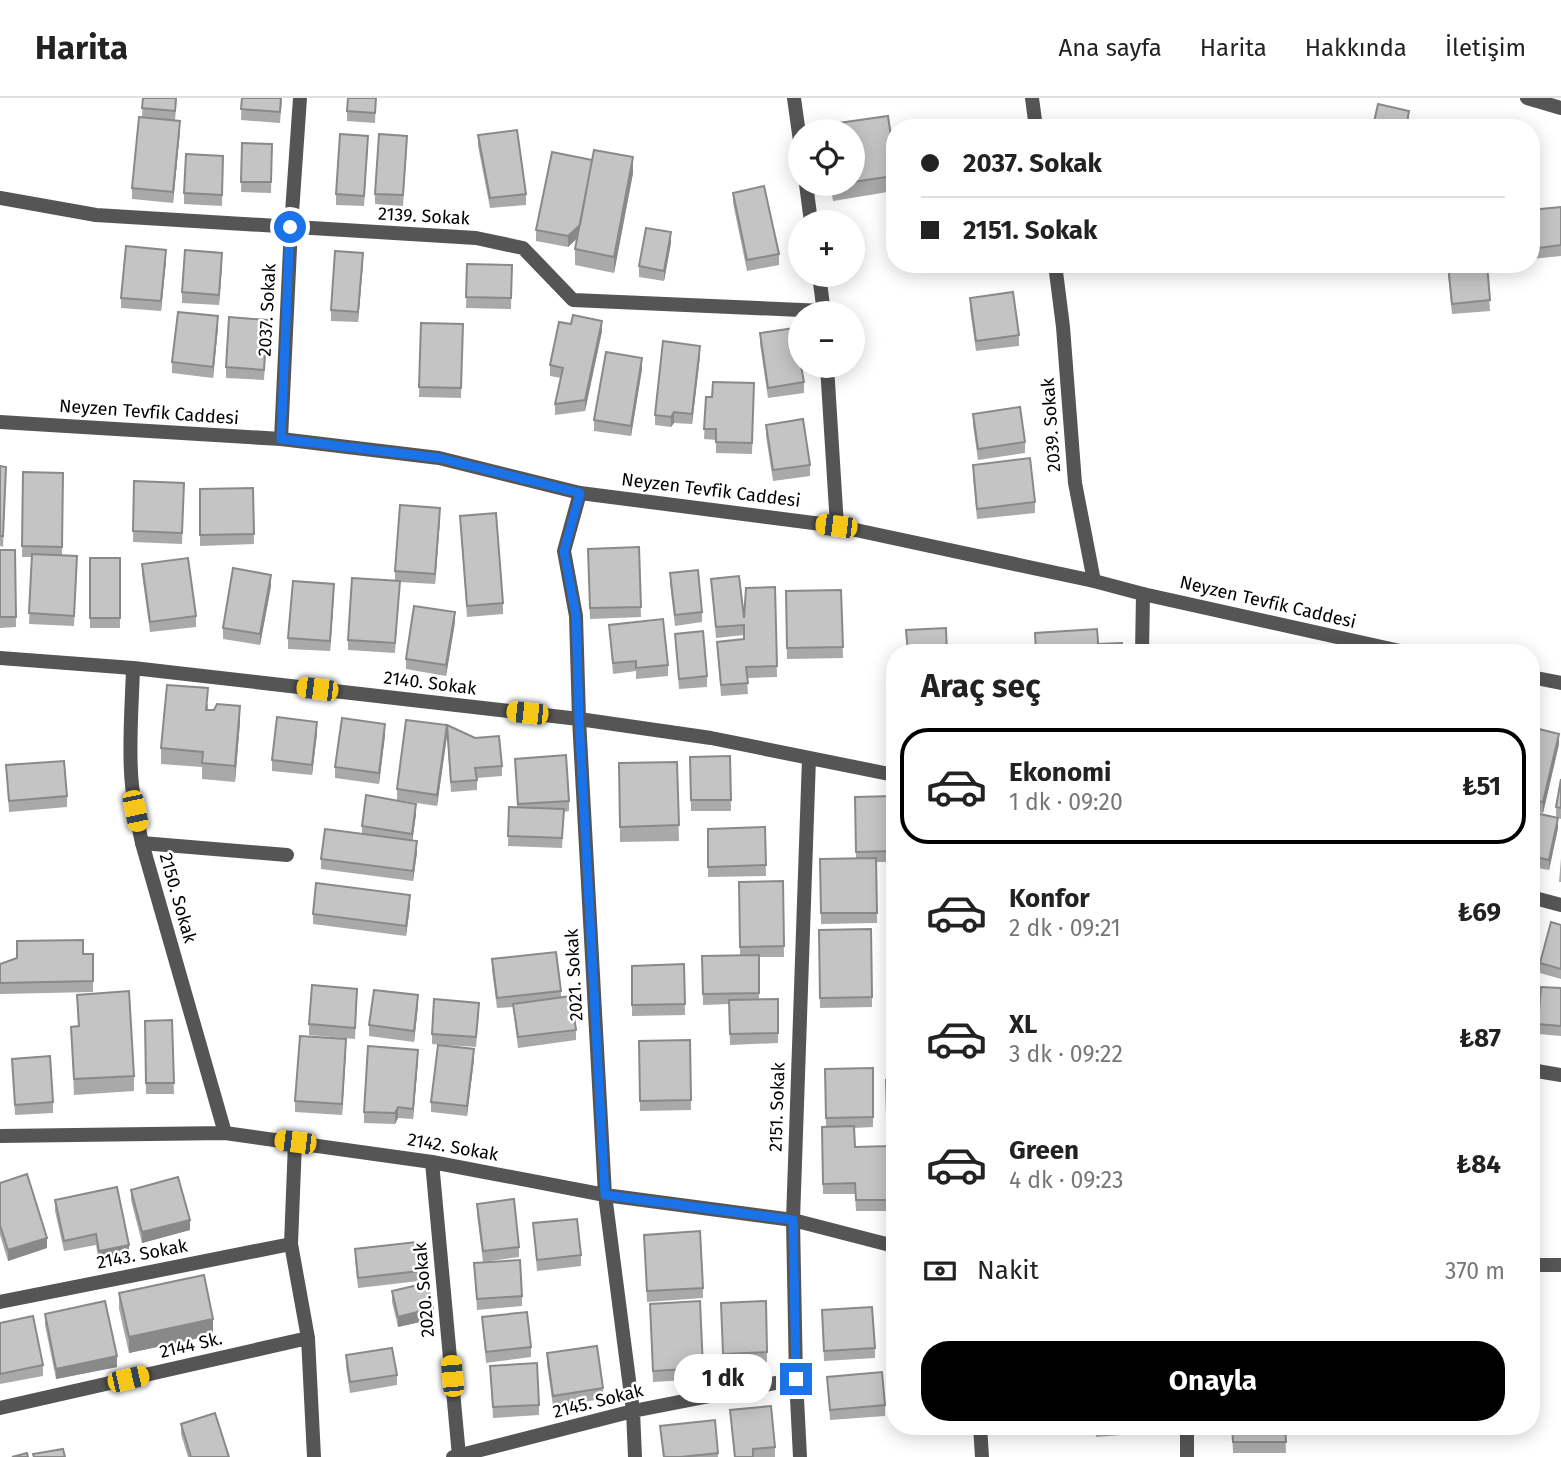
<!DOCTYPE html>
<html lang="tr">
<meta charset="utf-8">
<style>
:root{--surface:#fff;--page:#f2f2f2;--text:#222;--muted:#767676;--line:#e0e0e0;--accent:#000}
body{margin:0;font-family:"Fira Sans",sans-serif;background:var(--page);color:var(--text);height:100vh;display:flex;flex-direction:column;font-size:26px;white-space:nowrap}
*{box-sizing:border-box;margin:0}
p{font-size:23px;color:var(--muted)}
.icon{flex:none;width:38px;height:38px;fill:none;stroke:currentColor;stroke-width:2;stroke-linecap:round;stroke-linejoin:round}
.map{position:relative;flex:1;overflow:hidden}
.side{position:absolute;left:886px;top:546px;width:654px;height:791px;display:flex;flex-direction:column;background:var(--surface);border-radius:28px;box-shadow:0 4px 18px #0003}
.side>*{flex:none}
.hud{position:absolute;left:886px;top:21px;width:654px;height:154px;border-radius:28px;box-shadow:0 4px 18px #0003;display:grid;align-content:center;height:154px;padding:0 35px;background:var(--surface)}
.buttons{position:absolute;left:788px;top:21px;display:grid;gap:14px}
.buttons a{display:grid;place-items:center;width:77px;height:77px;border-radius:50%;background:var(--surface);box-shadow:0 4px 18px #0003;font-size:35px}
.end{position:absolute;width:32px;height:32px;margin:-16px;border:9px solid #1a73e8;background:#fff;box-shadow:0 0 0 4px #fff}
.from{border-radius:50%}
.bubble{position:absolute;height:49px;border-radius:24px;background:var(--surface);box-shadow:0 4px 18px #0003;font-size:23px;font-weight:700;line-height:49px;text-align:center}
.car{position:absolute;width:21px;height:42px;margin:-21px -10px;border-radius:9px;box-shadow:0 0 5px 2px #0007;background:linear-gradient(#f5c518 24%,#345 0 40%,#f5c518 0 76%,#345 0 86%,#f5c518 0)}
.hud b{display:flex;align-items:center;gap:24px;height:66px;font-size:26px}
.hud b+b{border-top:2px solid var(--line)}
.hud i{width:18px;height:18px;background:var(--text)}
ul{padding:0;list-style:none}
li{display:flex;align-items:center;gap:21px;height:116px;margin:0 14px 10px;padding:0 21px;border:4px solid transparent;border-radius:28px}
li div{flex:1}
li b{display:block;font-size:26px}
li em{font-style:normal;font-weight:700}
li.current{border-color:var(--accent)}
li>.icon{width:63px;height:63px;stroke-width:1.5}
h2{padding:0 35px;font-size:32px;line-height:84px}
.pay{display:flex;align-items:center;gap:18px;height:77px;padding:0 35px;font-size:26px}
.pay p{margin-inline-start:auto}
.button{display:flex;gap:14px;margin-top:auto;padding:14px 35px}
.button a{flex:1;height:80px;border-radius:28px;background:var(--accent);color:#fff;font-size:28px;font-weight:700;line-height:80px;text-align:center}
header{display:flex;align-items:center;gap:42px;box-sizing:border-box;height:98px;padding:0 35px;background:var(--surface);border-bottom:2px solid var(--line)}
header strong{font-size:33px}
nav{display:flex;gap:38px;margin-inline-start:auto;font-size:24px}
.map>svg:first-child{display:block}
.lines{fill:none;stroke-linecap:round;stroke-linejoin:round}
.service{stroke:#555;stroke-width:14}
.minor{stroke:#555;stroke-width:14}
.tertiary{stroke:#555;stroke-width:14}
.wall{fill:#a9a9a9}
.shaded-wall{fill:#898989}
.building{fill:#c4c4c4;stroke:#898989;stroke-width:2}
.route{stroke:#1a73e8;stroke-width:9}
.labels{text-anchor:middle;stroke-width:5;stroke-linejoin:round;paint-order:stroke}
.street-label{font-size:18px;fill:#000;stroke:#fff}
</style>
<header>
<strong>Harita</strong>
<nav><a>Ana sayfa</a><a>Harita</a><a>Hakkında</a><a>İletişim</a></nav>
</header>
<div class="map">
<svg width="1561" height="1359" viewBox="0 0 1561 1359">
<rect width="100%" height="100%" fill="#fff"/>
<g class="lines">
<path class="service" d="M142 745 287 757"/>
<path class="minor" d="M794 0 800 43
M1032 0 1036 30
M1527 0 1561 10
M806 86 811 124
M0 100 96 117 476 140 523 150 573 202 824 213
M1055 166 1063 229 1075 385 1094 483
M819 177 824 215
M827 268 837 428
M281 341 291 129 300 0
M580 395 564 453 576 518 579 621 605 1097 633 1313 635 1359
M1142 555 1143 496
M0 560 133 570 579 621 711 640 894 677
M133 570C132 605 129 640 131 674 132 698 137 722 142 745L225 1035
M1531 799 1561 807
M1531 972 1561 977
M0 1038 225 1035 432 1064 605 1097 793 1122 894 1148
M295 1044 291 1146 308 1240 314 1359
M432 1064 459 1358
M1531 1167H1561
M0 1204 291 1146
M0 1310 308 1240
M980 1328 982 1359
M453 1359 633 1313 796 1281
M800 1359 796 1281 793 1122 809 660
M1187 1359V1328"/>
<path class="tertiary" d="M0 324 281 341 439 360 580 395 837 428 1094 483 1143 496 1409 555
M1531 579 1561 585"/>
</g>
<path class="wall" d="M143 0H177L175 22 180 33 173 105 132 101V90L142 19Z
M242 0H282L280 25 241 22Z
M376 0 375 25 347 23V13Z
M888 18 894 59V93L833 103 830 86H852V33H824V27Z
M1409 18 1407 30H1374V24Z
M478 37 526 96V107L490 110 478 48Z
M242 45 272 46 271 95 241 94Z
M368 49 364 108 336 107V96Z
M407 49 403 108 375 106V96Z
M223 58 222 108 184 106V95Z
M633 75 614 175 575 167V151L577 140 568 149 536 143V132Z
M733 95 779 156V167L747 173 733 105Z
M1561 109V158L1531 161V112Z
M671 145 664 183 639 179V168Z
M166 162 161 213 121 210V200Z
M363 165 358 224 331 223V212Z
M222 166 219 207 182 205V194Z
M467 166 512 167 511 211 466 210Z
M1447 166H1487L1490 213 1452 216Z
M970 200 1019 237V248L976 253 970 211Z
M421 225 463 226 461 300 419 299Z
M218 229 213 280 172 275V264Z
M267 232 264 282 226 280V269Z
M602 233 585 313 555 317V306L561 280 550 278V267Z
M760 235 804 284V295L768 300 760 246Z
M700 258 692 326 674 325 671 329 655 327V317Z
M642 271 631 338 594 333V322Z
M754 285 752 356 716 355V342L704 341 706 299H712Z
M973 316 1025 344V355L978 362 973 327Z
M766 327 810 367V378L773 383 766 338Z
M973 367 1035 404V415L977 421 973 378Z
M0 368 6 379 3 449 0 448Z
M23 374 63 375 62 457 77 469 74 528 29 526 32 459H22Z
M134 383 184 385 182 446 133 444Z
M253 390 254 446 200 448V391Z
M460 418 503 505V516L467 519Z
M440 421 435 486 400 484 395 555 348 552V542L395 483V473Z
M639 449 641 519 590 521 588 451Z
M0 452H15L16 529 0 530Z
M90 460H120V530H90Z
M142 466 196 518V529L150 534 142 476Z
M670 475 702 514V524L675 528 670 486Z
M711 481 744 520 775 489 777 579 747 580 748 596 721 598 717 544 744 541V537L716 540Z
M271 488 260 547 223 541V530Z
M841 492 843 560 787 561 786 493Z
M334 497 330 553 288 551V540Z
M455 524 446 578 406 571V561Z
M609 527 668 567V578L636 581V573L613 576Z
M675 536 707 578V589L679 591Z
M208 606V612L240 624 235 684 202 681V669L161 666V650Z
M447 627 502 668V678L477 680V692L451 694 447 638 437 708 397 702V691Z
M1531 629 1559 646 1543 715 1531 712Z
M317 635 312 677 272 673V662Z
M385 637 379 686 335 680V669Z
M730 658 731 713H691L690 659Z
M515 661 569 703V713L564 714 562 750 508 748 509 709 517 710Z
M677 664 679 743 620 744 619 665Z
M6 667 67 698V709L9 714Z
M1561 681V721L1558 720V730L1549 772 1531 769V714L1556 719V709Z
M894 698V816H893L892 764H876L877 825 821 826 820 761 856 760 855 699Z
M416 716 412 742 417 754 413 783 321 771V761L362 736V728Z
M765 729 766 778 708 779V731Z
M1561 760V784H1559Z
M783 783 784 859H759V901H778V945L730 947 729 906 703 907 702 858 740 857 739 784Z
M410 808 406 838 313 826V816Z
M1561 827V881L1540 875V865Z
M871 831 872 909 820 910 819 832Z
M83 856H93V894L0 896V866Z
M492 861 561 893V899L576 932V942L518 950 513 909 497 910 492 872Z
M684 866 685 917 632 918V868Z
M1561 890V938L1538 936V926Z
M77 897 134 978V993L74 997 71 929 78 928Z
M357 901 355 941 309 937V926Z
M418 908 414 944 369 938V927Z
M479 915 476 949 432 946V936Z
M172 922 174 996H146L145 923Z
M888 922H894V977H889Z
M690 942 691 1012 640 1013 639 943Z
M346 952 342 1017 295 1014V1003Z
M12 961 53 1004V1015L15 1017Z
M474 961 467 1018 431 1014V1004Z
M418 962 413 1021 398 1020 395 1026 364 1025V1014Z
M873 970V1029L854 1030 855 1049 891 1048V1113H856L855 1096H823L822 1029H826L825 971Z
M894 981V1027H887L886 982Z
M0 1085 47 1150 8 1163 0 1137Z
M131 1092 190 1132 142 1145 131 1102Z
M55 1102 129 1158 99 1164 96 1147 64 1153 55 1113Z
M477 1106 519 1149V1159L483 1164 477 1116Z
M533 1125 581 1157V1168L537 1173Z
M644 1137 703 1190V1200L647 1204Z
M355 1151 419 1173V1183L358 1190 355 1161Z
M474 1165 522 1198V1208L477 1212Z
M392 1193 433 1221 398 1229 392 1204Z
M119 1195 213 1237 129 1255 119 1211Z
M766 1203 767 1264 723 1266 721 1205Z
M822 1212 875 1250V1260L824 1263Z
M45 1216 117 1269 56 1281 45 1227Z
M650 1217 703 1270V1281L653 1284Z
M482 1219 531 1249V1259L486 1265Z
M0 1225 43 1267V1278L0 1286Z
M547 1255 603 1290V1301L553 1308 547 1266Z
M346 1257 397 1277V1287L350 1295 346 1268Z
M490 1268 539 1307V1317L493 1320Z
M827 1279 885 1307V1318L830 1322Z
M730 1312 775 1349V1359H734Z
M181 1326 229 1359H188L181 1336Z
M660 1328 718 1355V1359H663Z
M1095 1328H1158V1334L1096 1339Z
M1232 1328H1285L1286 1355H1233Z"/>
<path class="shaded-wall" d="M180 23V33L173 105V94Z
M633 59V75L614 175V159Z
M594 62 581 137 568 149V138Z
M671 134V145L664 183V173Z
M166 152V162L161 213V203Z
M222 155V166L219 207V197Z
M363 155V165L358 224V214Z
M218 218V229L213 280V269Z
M602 223V233L585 313V302Z
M700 248V258L692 326V316Z
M642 260V271L631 338V328Z
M674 314V325L671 329V319Z
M440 410V421L435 486V476Z
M271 477V488L260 547V536Z
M334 486V497L330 553V543Z
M455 514V524L446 578V567Z
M240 608V624L235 684V668Z
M317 624V635L312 677V667Z
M385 626V637L379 686V675Z
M447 627V638L437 708V697Z
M1559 636V646L1543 715V704Z
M416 706V716L412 746V736Z
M1558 720V730L1549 772V762Z
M417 743V754L413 783V773Z
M410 797V808L406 838V828Z
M418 897V908L414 944V933Z
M346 941V952L342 1017V1006Z
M474 951V961L467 1018V1008Z
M418 952V962L413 1021V1011Z
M398 1009V1020L395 1026V1015Z
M190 1122V1132L142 1145V1134Z
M47 1140V1150L8 1163V1152Z
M129 1147V1158L99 1164V1153Z
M433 1210V1221L398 1229V1219Z
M213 1221V1237L129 1255V1239Z
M117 1258V1269L56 1281V1271Z"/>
<path class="building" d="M143 0H176L175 13 142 10Z
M242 0H281L280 14 241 11Z
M348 0H376L375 15 347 13Z
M1378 6 1409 13 1406 30H1401L1374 24Z
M888 18 894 59V78L852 84V33H825L824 27Z
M139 19 180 23 173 94 132 90Z
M517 32 526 96 490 100 478 37Z
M340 36 368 38 364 98 336 96Z
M379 36 407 38 403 97 375 96Z
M242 45 272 46 271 84H241Z
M594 52 633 59 614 159 575 151Z
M552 54 592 62 580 127 568 138 536 132Z
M186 56 223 58 222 97 184 95Z
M764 88 779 156 747 162 733 95Z
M1561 109V147L1531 151V112Z
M646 130 671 134 664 173 639 168Z
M126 148 166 152 161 203 121 200Z
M185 152 222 155 219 197 182 194Z
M335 153 363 155 358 214 331 212Z
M467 166 512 167 511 200 466 199Z
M1448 166H1487L1490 202 1452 206Z
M1013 194 1019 237 976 243 970 200Z
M178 214 218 218 213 269 172 264Z
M573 217 602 223 585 302 555 306 563 270 550 267 559 224 571 226Z
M229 219 267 222 264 272 226 269Z
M421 225 463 226 461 290 419 289Z
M795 230 800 259V268H801L804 284 768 290 760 235Z
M663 243 700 248 692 316 674 314 671 319 655 317Z
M606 254 642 260 631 328 594 322Z
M713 284 754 285 752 345 716 344V331H704L706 299H712Z
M1020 309 1025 344 978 351 973 316Z
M803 321 810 367 773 372 766 327Z
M1030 360 1035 404 977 411 973 367Z
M0 368 6 369 3 438H0Z
M23 374 63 375 62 449 22 448Z
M134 383 184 385 182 435 133 433Z
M253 390 254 436 200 437V391Z
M400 407 440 410 435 476 395 473Z
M496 415 503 505 467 508 460 418Z
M639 449 641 509 590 510 588 451Z
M0 452H15L16 519H0Z
M32 456 77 458 74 518 29 515Z
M90 460H120V520H90Z
M188 460 196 518 150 524 142 466Z
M233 470 271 477 260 536 223 530Z
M698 472 702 514 675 517 670 475Z
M739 478 744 520 746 490 775 489 777 568 746 569 748 585 721 587 717 544 744 541V527L716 529 711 481Z
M352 480 400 483 395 545 348 542Z
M293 483 334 486 330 543 288 540Z
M841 492 843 549 787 550 786 493Z
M414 508 455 514 446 567 406 561Z
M663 521 668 567 636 570V563L613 565 609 527Z
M946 530 947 555H908L906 532Z
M1097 531 1099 555H1036L1035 535Z
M703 533 707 578 679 581 675 536Z
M1122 545 1123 555H1099L1098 546Z
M167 587 208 590 206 612H214L217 606 240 608 235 668 202 665 203 654 161 650Z
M277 619 317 624 312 667 272 662Z
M342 620 385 626 379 675 335 669Z
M406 622 447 627 437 697 397 691Z
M447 627 475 640 499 638 502 668 475 670 477 682 451 684Z
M1531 629 1559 636 1543 704 1531 702Z
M566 657 569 703 518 706 515 661Z
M730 658 731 702H691L690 659Z
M64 663 67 698 9 703 6 667Z
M677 664 679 727 620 729 619 665Z
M1561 681V710L1556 709Z
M366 697 416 706 412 736 362 728Z
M894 698V753L856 754 855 699Z
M509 709 564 711 562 740 508 738Z
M1531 714 1558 720 1549 762 1531 758Z
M765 729 766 767 708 769V731Z
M325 731 417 743 413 773 321 761Z
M876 760 877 815H821L820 761Z
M892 763H894V805H893Z
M783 783 784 848 740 849 739 784Z
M316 785 410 797 406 828 313 816Z
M1551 824 1561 827V871L1540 865Z
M871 831 872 899 820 900 819 832Z
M83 842V856H93V883L0 885V866L17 860V843Z
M556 854 561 893 497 900 492 861Z
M759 857V895L703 896 702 858Z
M684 866 685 906 632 907V868Z
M312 887 357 891 355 930 309 926Z
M1541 889 1561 890V928L1538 926Z
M374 892 418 897 414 933 369 927Z
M129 893 134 978 74 981 71 929 79 928 77 897Z
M571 898 576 932 518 939 513 906Z
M434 901 479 905 476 939 432 936Z
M778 901V935L730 936 729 902Z
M172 922 174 985H146L145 923Z
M888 922H894V966H889Z
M300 938 346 941 342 1006 295 1003Z
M690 942 691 1002 640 1003 639 943Z
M438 947 474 951 467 1008 431 1004Z
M368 948 418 952 413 1011 398 1009 395 1015 364 1014Z
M50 958 53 1004 15 1007 12 961Z
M873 970V1019L826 1020 825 971Z
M894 981V1016L887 1017 886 982Z
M854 1028 855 1049 891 1048V1102H856L855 1085 823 1086 822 1029Z
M27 1076 47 1140 8 1152 0 1127V1085Z
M178 1079 190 1122 142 1134 131 1092Z
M117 1089 129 1147 99 1153 96 1136 64 1143 55 1102Z
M514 1101 519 1149 483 1153 477 1106Z
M577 1121 581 1157 537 1162 533 1125Z
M700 1133 703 1190 647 1193 644 1137Z
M416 1144 419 1173 358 1180 355 1151Z
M520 1162 522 1198 477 1201 474 1165Z
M204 1177 213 1221 129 1239 119 1195Z
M427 1185 433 1210 398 1219 392 1193Z
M105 1203 117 1258 56 1271 45 1216Z
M700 1203 703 1270 653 1273 650 1206Z
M766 1203 767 1254 723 1256 721 1205Z
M872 1209 875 1250 824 1253 822 1212Z
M527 1214 531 1249 486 1254 482 1219Z
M33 1218 43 1267 0 1276V1225Z
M597 1248 603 1290 553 1298 547 1255Z
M392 1250 397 1277 350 1284 346 1257Z
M537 1265 539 1307 493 1309 490 1268Z
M882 1274 885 1307 830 1312 827 1279Z
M771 1308 775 1349 753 1351V1359H735L730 1312Z
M215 1315 229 1359H191L181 1326Z
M715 1322 718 1355 681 1359H664L660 1328Z
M1232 1328H1285L1286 1344H1233Z
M63 1351 65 1359H34L33 1356Z
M27 1355 28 1359H12Z"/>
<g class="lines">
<path class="route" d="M290 129 281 341 439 360 580 395 564 453 576 518 579 621 605 1097 793 1122 796 1281"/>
</g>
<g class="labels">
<g class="street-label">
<text transform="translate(424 118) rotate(3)" y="6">2139. Sokak</text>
<text transform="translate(267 212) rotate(-87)" y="6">2037. Sokak</text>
<text transform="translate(149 314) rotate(4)" y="6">Neyzen Tevfik Caddesi</text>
<text transform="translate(1051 327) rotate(-94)" y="6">2039. Sokak</text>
<text transform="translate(711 392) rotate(7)" y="6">Neyzen Tevfik Caddesi</text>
<text transform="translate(1268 504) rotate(13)" y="6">Neyzen Tevfik Caddesi</text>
<text transform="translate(430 585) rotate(7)" y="6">2140. Sokak</text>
<text transform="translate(178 800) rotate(74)" y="6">2150. Sokak</text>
<text transform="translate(574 877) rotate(-93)" y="6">2021. Sokak</text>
<text transform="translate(777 1009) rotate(-88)" y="6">2151. Sokak</text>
<text transform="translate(453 1049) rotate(10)" y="6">2142. Sokak</text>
<text transform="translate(142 1156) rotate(-11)" y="6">2143. Sokak</text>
<text transform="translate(424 1192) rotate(-95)" y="6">2020. Sokak</text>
<text transform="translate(191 1247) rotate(-13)" y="6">2144 Sk.</text>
<text transform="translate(598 1303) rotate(-14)" y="6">2145. Sokak</text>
</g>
</g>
</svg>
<div class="buttons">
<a><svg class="icon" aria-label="locate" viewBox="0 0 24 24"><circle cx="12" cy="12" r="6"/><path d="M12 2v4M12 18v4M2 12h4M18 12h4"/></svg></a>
<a>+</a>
<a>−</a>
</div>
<i class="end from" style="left:290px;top:129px"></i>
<i class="end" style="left:796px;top:1281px"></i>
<div class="bubble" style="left:674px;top:1256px;width:98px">1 dk</div>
<i class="car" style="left:836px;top:428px;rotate:277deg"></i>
<i class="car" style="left:317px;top:591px;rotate:277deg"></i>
<i class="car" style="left:527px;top:615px;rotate:276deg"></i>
<i class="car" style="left:135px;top:713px;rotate:168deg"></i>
<i class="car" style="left:295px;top:1044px;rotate:277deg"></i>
<i class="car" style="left:452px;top:1278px;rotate:355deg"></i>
<i class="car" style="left:128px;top:1281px;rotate:77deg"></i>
<div class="hud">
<b><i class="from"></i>2037. Sokak</b>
<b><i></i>2151. Sokak</b>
</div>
<section class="side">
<h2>Araç seç</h2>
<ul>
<li class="current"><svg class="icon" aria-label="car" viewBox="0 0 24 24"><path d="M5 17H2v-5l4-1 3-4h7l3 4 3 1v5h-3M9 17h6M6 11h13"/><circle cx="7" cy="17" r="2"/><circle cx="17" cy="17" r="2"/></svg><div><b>Ekonomi</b><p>1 dk · 09:20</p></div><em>₺51</em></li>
<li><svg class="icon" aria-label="car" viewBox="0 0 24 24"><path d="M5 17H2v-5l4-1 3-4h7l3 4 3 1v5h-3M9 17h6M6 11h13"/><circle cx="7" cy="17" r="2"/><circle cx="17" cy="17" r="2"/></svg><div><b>Konfor</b><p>2 dk · 09:21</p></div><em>₺69</em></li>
<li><svg class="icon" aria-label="car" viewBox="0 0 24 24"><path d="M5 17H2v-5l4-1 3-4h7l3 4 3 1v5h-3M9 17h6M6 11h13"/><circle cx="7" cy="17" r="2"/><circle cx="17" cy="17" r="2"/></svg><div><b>XL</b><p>3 dk · 09:22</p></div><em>₺87</em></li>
<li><svg class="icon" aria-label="car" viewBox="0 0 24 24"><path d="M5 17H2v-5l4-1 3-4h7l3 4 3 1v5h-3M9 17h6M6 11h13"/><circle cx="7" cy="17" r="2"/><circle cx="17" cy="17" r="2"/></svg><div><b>Green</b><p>4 dk · 09:23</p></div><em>₺84</em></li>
</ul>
<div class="pay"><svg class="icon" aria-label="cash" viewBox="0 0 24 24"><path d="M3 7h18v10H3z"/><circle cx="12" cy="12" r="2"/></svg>Nakit<p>370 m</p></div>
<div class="button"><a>Onayla</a></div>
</section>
</div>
